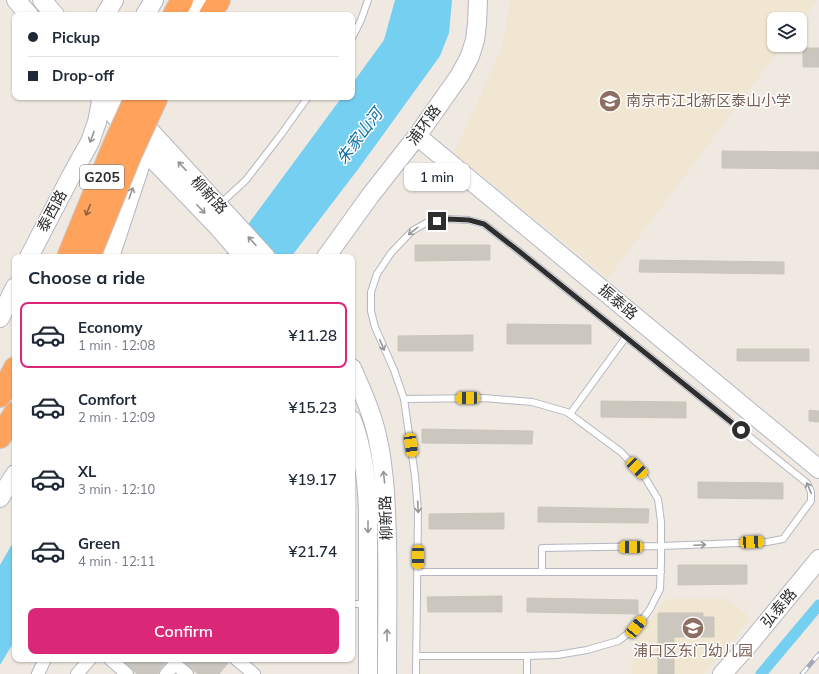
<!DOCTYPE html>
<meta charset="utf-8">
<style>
:root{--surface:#fff;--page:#f2f2f3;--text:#1f2937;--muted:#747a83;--line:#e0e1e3;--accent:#db2777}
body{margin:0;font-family:Mulish,"Noto Sans SC",sans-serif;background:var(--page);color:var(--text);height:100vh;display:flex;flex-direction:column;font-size:15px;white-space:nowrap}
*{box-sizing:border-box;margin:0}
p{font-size:13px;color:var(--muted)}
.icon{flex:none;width:22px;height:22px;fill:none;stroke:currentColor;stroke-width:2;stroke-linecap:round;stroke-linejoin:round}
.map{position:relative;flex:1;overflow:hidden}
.details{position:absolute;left:12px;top:254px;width:343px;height:408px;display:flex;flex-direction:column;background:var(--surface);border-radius:8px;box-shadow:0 1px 3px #0004}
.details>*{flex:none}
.guide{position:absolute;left:12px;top:12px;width:343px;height:88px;border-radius:8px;box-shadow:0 1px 3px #0004;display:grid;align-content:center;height:88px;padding:0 16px;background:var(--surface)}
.fabs{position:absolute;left:767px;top:12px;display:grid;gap:8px}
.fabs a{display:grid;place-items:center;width:40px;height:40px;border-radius:8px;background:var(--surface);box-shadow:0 1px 3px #0004;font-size:20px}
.end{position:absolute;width:18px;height:18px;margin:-9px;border:5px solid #2e2e2e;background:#fff;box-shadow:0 0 0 2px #fff}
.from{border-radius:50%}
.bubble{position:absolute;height:28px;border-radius:8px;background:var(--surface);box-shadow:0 1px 3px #0004;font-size:13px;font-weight:600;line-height:28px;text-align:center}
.car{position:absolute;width:12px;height:24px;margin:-12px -6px;border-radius:5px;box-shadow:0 0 3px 1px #0007;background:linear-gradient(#f5c518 24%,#345 0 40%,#f5c518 0 76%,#345 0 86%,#f5c518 0)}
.guide b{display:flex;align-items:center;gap:14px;height:38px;font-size:15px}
.guide b+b{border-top:1px solid var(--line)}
.guide i{width:10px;height:10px;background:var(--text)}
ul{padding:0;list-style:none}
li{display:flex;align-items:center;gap:12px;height:66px;margin:0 8px 6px;padding:0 8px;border:2px solid transparent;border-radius:8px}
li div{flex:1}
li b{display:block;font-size:15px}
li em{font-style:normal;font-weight:600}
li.selected{border-color:var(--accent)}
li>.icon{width:36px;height:36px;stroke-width:1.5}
h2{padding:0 16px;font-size:18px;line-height:48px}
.primary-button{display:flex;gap:8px;margin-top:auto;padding:8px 16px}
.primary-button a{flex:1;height:46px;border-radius:8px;background:var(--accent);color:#fff;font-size:16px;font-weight:600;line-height:46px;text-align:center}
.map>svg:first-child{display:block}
.education{fill:#f0e6d1}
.water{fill:#75cff0}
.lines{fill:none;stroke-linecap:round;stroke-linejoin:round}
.canal{stroke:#75cff0;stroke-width:11}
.building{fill:#cbc7bf;stroke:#cbc5ba}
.lane-casing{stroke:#b4b7c1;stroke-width:8}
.street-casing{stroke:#b4b7c1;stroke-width:14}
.secondary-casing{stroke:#b4b7c1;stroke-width:20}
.highway-casing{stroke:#c9c9c9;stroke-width:24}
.lane{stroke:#fff;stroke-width:6}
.street{stroke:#fff;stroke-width:12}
.secondary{stroke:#fff;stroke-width:18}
.highway{stroke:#ffa35c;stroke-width:22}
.rail-casing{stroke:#a3a6b8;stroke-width:4.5}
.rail{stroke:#fff;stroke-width:3;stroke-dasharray:9;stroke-linecap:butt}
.highway-bridge-casing{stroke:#c9c9c9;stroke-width:24;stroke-linecap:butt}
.highway-bridge{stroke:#ffa35c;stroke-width:22}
.oneway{stroke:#969696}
.oneway2{stroke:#8c6343}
.route{stroke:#2e2e2e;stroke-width:5}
.labels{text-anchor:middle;stroke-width:3;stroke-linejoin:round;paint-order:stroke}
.shield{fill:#fff;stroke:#6d6d6d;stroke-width:1}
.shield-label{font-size:14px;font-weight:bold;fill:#2e2e2e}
.education-label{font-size:15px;fill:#785e54;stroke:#fff;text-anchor:start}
.street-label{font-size:15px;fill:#2e2e2e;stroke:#fff}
.water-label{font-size:16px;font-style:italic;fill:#0d6fa3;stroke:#fff}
</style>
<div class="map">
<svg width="819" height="674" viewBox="0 0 819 674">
<rect width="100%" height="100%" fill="#efe9e1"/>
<path class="education" d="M510 0H817L800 23V19H774V45H783L608 278 454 153 502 48Z
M666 599H728L751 618 704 674H632L633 653 636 638Z"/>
<path class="water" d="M395 0H452L449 33 440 56 359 168 291 257H224L342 97H352V84L384 40Z
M15 539V640L0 665V565Z"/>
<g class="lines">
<path class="canal" d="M761 674 819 605"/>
</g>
<path class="building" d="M803 48H819V67H803Z
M722 151 819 152V169L722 168Z
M415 245H490V260L415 261Z
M640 260 784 262V274L639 272Z
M507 324 591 325V344H507Z
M473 335V351H398V336Z
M737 349H809V361H737Z
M601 401 686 402V418L601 417Z
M809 410 819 411V422L809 421Z
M422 429 533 431 532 444 422 443Z
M698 482 783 483V499L698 498Z
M538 507 649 509 648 523 538 522Z
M504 513V529H429V514Z
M678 565H747V584L678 585Z
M502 596V612H428L427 597Z
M527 598 638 600V614L527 612Z
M658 613H703V617H714V637H674V674H658Z
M121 659H169L160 669 158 674H137Z
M181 659H229V662L219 674H198Z"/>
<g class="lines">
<g class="lane-casing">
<path id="lane" d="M352 38 361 20 368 0
M220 204 246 180 280 136 308 97
M404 399 484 398 532 402 567 412 621 452 644 476 658 499 661 522V563L660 589 650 609 637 627 618 641 587 650 557 655 527 656H417
M570 414 626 337
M417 572H661
M352 604H367
M416 674 418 511 415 476 404 399 394 370 375 327 371 311V292L377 274 391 253 412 231 426 223 448 219 469 220 484 224 520 252 807 483 811 492V501L783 539 767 542 661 546 542 548V572
M527 674V656"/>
</g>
<g class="street-casing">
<path id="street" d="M110 659 127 674
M236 659 254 674
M38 674 45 659
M77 674 90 659
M166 674 175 664 187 674"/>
</g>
<g class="secondary-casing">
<path id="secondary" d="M16 0 29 15
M42 0 55 15
M105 15 114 0
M145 15 154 0
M193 15 200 0
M99 97 145 151 218 227 244 257
M122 97 152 133 266 257
M417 136 819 469
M29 257 71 176 90 142 97 122 102 97
M110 257 148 142
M326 257 370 196 417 136 460 75 470 56 475 40 477 24 478 0
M0 318 15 287
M352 368C362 391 373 415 378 440 385 473 386 506 387 540 388 585 387 629 387 674
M352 420C363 449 367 480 368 511V674
M0 498 15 474
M722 674 745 649 819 559"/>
</g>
<g class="highway-casing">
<path id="highway" d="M174 15 182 0
M210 15 219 0
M0 396 15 368
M0 437 15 413"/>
</g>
<use href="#lane" class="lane"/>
<use href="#street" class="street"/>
<use href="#secondary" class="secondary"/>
<use href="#highway" class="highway"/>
<g class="rail-casing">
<path id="rail" d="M802 674 819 654"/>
</g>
<use href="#rail" class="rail"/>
<g class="highway-bridge-casing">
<path id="highway-bridge" d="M68 257 114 145 136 97
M89 257 130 156 157 97"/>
</g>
<use href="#highway-bridge" class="highway-bridge"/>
</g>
<defs><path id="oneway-shaft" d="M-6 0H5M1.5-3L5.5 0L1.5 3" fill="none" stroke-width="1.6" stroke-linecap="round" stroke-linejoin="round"/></defs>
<g class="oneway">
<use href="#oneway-shaft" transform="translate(92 137) rotate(110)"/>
<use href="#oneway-shaft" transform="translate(182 166) rotate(-133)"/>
<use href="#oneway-shaft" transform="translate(131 193) rotate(-71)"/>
<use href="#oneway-shaft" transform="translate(201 209) rotate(46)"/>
<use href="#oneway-shaft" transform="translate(413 231) rotate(142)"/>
<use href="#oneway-shaft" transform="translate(252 241) rotate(-132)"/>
<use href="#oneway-shaft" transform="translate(382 345) rotate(67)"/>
<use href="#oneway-shaft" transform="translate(384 477) rotate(-96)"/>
<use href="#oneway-shaft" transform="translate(809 488) rotate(-113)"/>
<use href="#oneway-shaft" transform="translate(418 507) rotate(87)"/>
<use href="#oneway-shaft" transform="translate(368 527) rotate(90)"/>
<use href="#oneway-shaft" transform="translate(700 545) rotate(-3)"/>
<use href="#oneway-shaft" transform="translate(387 635) rotate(-90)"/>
</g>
<use class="oneway2" href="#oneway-shaft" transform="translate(88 210) rotate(112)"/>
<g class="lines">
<path class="route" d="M437 221 448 219 469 220 484 224 520 252 741 430"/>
</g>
<defs>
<g id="school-disc" transform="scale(1.15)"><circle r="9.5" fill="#8d6e63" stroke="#fff"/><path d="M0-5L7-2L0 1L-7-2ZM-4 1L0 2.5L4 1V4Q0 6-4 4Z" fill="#fff"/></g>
</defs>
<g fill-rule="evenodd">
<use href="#school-disc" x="610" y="101"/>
<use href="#school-disc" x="693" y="628"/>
</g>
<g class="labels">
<rect class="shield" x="80" y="165" width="44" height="24" rx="3"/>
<g class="shield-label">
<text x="102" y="182">G205</text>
</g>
<g class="education-label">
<text x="626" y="106">南京市江北新区泰山小学</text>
<text x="693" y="656" text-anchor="middle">浦口区东门幼儿园</text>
</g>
<g class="street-label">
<text transform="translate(424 125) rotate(-54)" y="5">浦环路</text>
<text transform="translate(209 195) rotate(47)" y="5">柳新路</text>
<text transform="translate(52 211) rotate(-62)" y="5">泰西路</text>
<text transform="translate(618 302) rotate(40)" y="5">振泰路</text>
<text transform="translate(386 518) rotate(-92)" y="5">柳新路</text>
<text transform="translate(779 608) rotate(-50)" y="5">弘泰路</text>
</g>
<g class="water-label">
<text transform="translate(359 136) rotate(-53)" y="6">朱家山河</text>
</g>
</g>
</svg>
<div class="fabs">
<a><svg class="icon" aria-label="layers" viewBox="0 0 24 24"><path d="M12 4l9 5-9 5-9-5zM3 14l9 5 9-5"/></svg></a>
</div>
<i class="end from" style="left:741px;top:430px"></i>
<i class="end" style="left:437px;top:221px"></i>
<div class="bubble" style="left:404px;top:163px;width:66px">1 min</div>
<i class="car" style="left:468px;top:398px;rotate:269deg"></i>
<i class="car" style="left:411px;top:445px;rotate:172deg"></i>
<i class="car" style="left:637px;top:468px;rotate:136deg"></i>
<i class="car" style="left:752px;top:542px;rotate:87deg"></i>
<i class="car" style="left:631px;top:547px;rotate:269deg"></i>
<i class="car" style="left:418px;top:557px;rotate:180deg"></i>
<i class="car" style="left:636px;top:627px;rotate:39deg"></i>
<div class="guide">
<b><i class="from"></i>Pickup</b>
<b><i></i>Drop-off</b>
</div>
<section class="details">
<h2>Choose a ride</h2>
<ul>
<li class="selected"><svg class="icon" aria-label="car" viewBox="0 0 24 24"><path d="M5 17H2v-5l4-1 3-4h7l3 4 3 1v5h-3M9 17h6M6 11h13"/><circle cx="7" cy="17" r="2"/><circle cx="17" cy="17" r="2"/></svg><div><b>Economy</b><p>1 min · 12:08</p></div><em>¥11.28</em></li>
<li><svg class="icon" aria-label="car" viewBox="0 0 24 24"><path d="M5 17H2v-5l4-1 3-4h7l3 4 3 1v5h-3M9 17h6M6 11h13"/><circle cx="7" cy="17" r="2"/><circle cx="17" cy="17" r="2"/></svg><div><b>Comfort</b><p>2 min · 12:09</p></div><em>¥15.23</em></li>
<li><svg class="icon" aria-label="car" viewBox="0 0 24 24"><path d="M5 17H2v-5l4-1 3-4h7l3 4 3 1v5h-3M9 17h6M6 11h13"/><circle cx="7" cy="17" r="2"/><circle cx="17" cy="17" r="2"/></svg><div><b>XL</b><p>3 min · 12:10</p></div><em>¥19.17</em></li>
<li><svg class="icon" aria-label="car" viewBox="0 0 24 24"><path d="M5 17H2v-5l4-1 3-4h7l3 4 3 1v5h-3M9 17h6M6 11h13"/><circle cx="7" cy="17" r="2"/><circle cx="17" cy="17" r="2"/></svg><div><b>Green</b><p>4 min · 12:11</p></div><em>¥21.74</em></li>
</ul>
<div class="primary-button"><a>Confirm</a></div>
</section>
</div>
